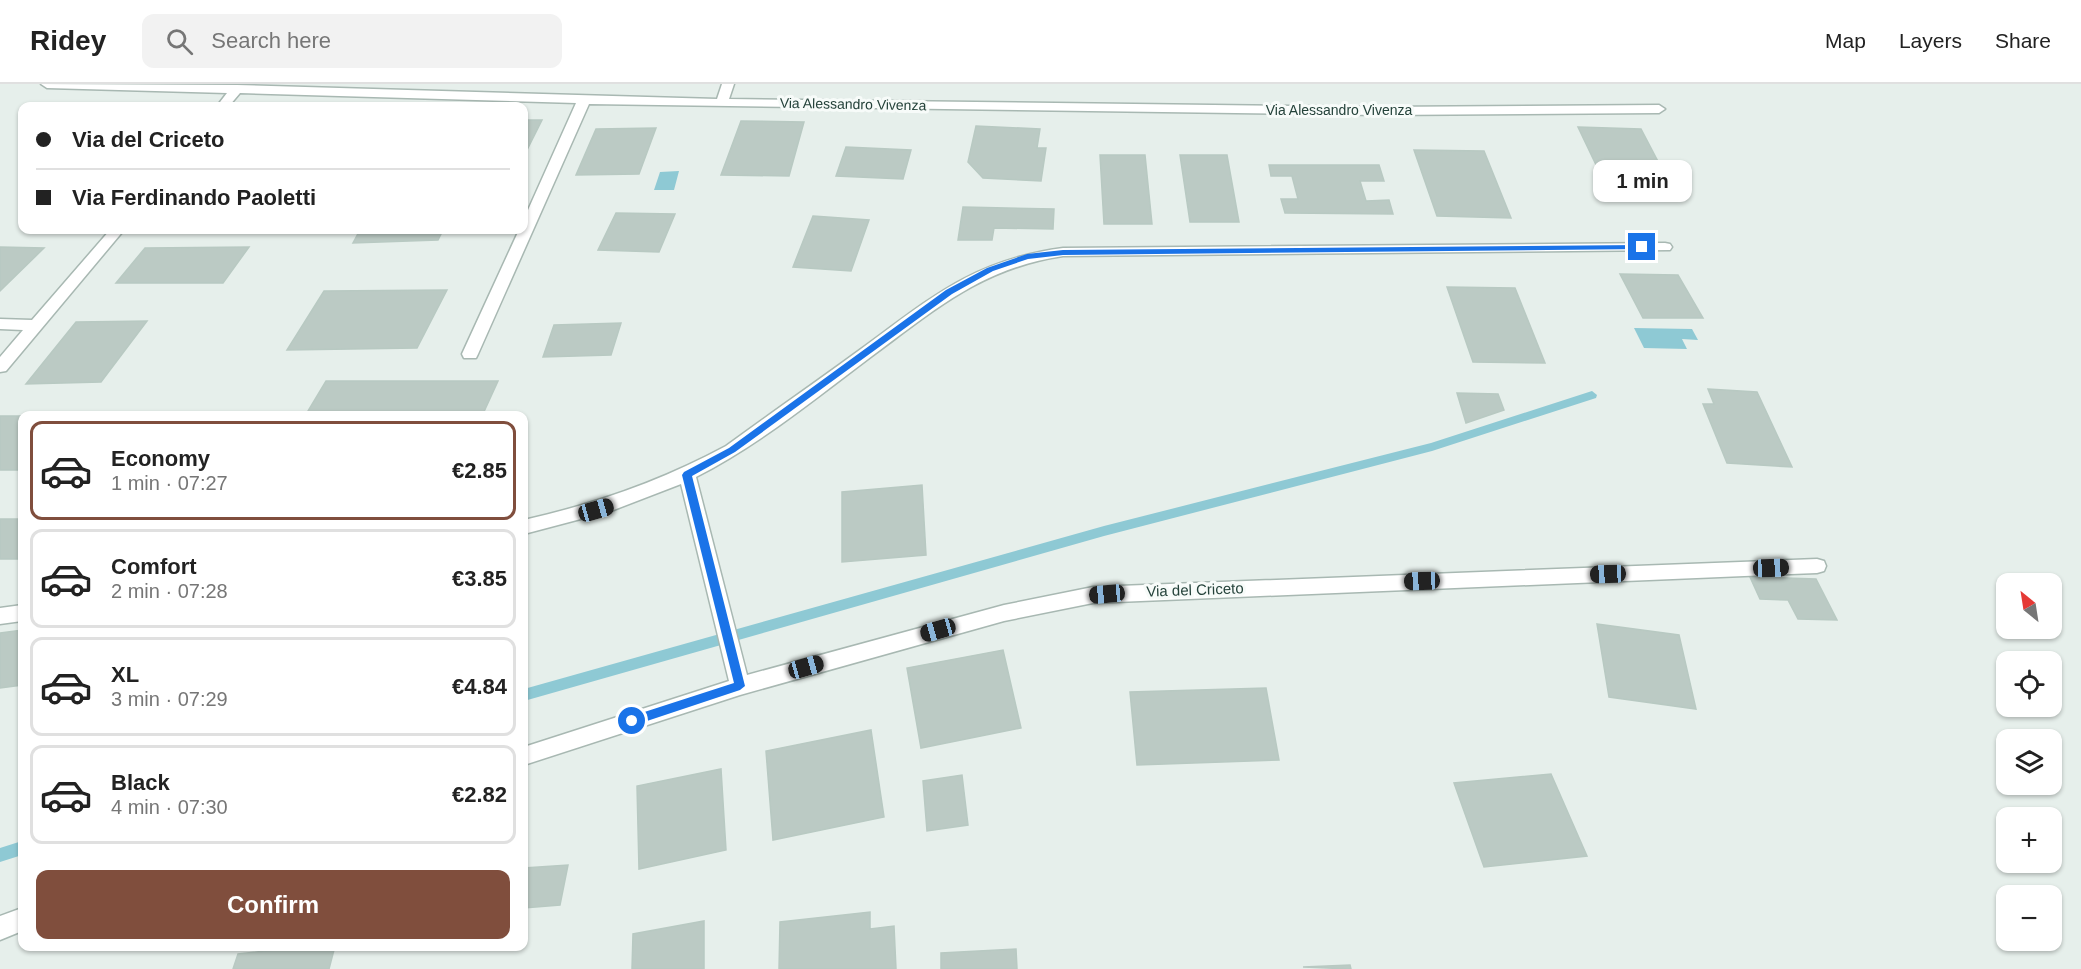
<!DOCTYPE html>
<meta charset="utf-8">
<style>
:root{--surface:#fff;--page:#f2f2f2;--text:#222;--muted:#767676;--line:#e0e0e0;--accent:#804e3d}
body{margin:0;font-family:Arial,sans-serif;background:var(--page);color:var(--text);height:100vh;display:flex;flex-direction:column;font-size:22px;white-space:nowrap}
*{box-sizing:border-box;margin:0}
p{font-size:20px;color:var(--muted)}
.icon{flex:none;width:33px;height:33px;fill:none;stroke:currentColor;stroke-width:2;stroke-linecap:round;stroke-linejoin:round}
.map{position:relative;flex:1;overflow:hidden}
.panel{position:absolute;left:18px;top:327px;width:510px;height:540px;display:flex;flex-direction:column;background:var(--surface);border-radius:12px;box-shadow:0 2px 4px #0004}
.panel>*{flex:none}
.hud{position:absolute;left:18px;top:18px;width:510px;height:132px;border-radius:12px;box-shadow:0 2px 4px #0004;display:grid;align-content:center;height:132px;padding:0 18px;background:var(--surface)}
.needle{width:39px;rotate:330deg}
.controls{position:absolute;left:1996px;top:489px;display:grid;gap:12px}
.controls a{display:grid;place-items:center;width:66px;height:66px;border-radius:12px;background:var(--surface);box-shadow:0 2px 4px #0004;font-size:30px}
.end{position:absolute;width:27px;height:27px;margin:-14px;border:8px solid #1a73e8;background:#fff;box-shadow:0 0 0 3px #fff}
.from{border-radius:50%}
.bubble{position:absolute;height:42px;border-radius:12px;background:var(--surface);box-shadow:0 2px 4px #0004;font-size:20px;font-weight:800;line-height:42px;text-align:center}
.car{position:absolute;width:18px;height:36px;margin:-18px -9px;border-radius:8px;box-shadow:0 0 4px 2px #0007;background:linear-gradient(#222 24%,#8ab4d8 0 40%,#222 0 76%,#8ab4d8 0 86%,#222 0)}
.hud b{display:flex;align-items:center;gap:21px;height:57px;font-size:22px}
.hud b+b{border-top:2px solid var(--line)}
.hud i{width:15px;height:15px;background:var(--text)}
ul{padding:10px 0 0;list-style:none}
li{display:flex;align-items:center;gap:18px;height:99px;margin:0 12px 9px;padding:0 6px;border:3px solid var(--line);border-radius:12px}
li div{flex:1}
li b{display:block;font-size:22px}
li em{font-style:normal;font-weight:800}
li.selected{border-color:var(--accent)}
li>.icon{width:54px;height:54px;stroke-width:1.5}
.primary-button{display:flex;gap:12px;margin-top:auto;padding:12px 18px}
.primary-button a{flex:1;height:69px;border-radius:12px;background:var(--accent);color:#fff;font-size:24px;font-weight:800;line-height:69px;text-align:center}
header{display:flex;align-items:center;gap:36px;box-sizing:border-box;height:84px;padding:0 30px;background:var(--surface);border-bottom:2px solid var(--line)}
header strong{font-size:28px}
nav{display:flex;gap:33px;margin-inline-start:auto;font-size:21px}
.search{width:420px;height:54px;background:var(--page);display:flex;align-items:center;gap:15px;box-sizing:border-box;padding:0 21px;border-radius:12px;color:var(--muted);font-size:22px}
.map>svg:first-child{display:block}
.water{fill:#8ec9d4}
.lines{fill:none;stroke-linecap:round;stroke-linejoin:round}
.stream{fill:#8ec9d4;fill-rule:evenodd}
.building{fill:#bbcac4;stroke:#b8c9c2;stroke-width:1.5}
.street-casing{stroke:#a8b8b2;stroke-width:3}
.street{fill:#fff;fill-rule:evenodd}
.route{fill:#1a73e8}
.labels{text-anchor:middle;stroke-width:6;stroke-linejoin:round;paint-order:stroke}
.far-street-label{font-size:14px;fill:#24423a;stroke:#f7fbf9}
.street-label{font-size:15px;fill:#24423a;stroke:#f7fbf9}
</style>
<header>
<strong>Ridey</strong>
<div class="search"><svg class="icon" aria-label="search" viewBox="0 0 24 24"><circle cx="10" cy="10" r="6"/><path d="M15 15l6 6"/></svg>Search here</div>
<nav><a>Map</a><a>Layers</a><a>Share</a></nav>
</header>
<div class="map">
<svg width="2081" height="885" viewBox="0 0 2081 885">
<rect width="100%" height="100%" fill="#e6efeb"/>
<path class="water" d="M679 87 674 106H654L660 88Z
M1634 244 1692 245 1698 256 1682 255 1687 265 1644 264Z"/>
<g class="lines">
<path class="stream" d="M1592 307 1597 311 1596 314 1432 367 1104 452 524 617V605L1104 442 1431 359Z
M22 757V771L0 778V764Z"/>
</g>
<path class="building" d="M524 36H542L524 72Z
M741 37 804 38 789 92 721 91Z
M976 42 1040 45 1037 64H1046L1041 97 983 94 968 78Z
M1578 43 1641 45 1664 89 1599 87Z
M656 44 639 90 576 91 596 45Z
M846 63 911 66 903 95 836 92Z
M1414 66 1484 67 1511 134 1437 132Z
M1100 71H1145L1152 140H1104Z
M1180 71H1227L1239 138H1190Z
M1269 81H1379L1384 97H1360L1366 117 1389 116 1393 130 1285 129 1281 115H1298L1292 92H1271Z
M963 123 1054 125 1053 145 994 144 992 156H958Z
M616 129 675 130 659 168 598 166Z
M813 132 869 136 851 187 793 183Z
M360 146H443L438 156 353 159Z
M0 163 44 164 0 207Z
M249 163 223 199H116L145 164Z
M1620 190 1678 191 1703 234H1643Z
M1447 203 1515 204 1545 279 1473 278Z
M447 206 417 264 287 266 324 207Z
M147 237 101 298 26 300 76 238Z
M621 239 611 271 543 273 554 241Z
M326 297H498L482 332H305Z
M1708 305 1757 308 1792 383 1727 379 1703 320H1714Z
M1457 309 1498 310 1504 326 1466 339Z
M0 332H22V386H0Z
M922 401 926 471 842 478V408Z
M0 435H22V475H0Z
M1750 493 1816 495 1837 536 1798 535 1788 516 1760 515Z
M1597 540 1679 551 1696 625 1609 613Z
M22 546V601L0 604V549Z
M1003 566 1021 644 921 664 907 584Z
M1266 604 1279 676 1137 681 1130 608Z
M871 646 884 733 773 756 766 667Z
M721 685 726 766 639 785 637 702Z
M1551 690 1587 772 1484 783 1454 699Z
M962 691 968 741 927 747 923 697Z
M568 781 560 821 524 824V784Z
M870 828V845L894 842 896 885H779L780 838Z
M704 837V885H632L633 850Z
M310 862H335L329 885H233L238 870Z
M1016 865 1017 885H941V869Z
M1350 881 1351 885 1303 883Z"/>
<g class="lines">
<g class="street-casing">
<path id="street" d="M41 0 237 1 717 15 722 0H734L729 15 1380 23 1659 21 1665 25 1659 29 1380 31 589 20 478 270 476 274H464L462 270 519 146H524V135L576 19 240 9 229 22H217L227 9 47 4Z
M110 146H124L6 287 0 288V273L23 246 0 245V235L32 236Z
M1665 159 1670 160 1672 163 1670 166 1063 172C982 184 936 225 872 272 816 314 759 361 696 393L747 591 1004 521 1093 503 1817 475 1824 477 1826 482 1824 487 1817 489 1093 519 1004 537 740 611 524 681V663L729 597 681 400 611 427 524 450V436C595 420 661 397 726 362 771 329 816 298 861 265 931 214 973 176 1063 164Z
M22 521V537L0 540V524Z
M22 824V847L0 856V832Z"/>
</g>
<use href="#street" class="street"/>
</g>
<path class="route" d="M1642 161 1646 163 1644 165 1063 171 1028 175 993 187 952 210 735 368 692 392 745 602 740 606 632 642 626 637 632 632 734 599 682 391 684 388 729 364 946 206 987 184 1027 170 1063 166Z"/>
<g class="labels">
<g class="far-street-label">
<text transform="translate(853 20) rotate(1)" y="5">Via Alessandro Vivenza</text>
<text x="1339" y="31">Via Alessandro Vivenza</text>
</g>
<g class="street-label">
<text transform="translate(1195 506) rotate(-2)" y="5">Via del Criceto</text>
</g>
</g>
</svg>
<div class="controls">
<a><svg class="needle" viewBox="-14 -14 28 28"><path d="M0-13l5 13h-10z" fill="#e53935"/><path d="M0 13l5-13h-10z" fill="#767676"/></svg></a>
<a><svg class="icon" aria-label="locate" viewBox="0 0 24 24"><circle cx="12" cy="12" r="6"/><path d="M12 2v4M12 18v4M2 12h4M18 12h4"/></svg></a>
<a><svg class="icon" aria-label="layers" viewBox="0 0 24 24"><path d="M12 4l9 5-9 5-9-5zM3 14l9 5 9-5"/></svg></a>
<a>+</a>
<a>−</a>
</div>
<i class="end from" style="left:632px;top:637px"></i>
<i class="end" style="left:1642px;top:163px"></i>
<div class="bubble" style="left:1593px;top:76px;width:99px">1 min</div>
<i class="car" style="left:596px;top:426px;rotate:74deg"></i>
<i class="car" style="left:1771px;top:484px;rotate:88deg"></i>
<i class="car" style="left:1608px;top:490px;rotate:268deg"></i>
<i class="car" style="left:1422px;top:497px;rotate:268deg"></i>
<i class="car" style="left:1107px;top:510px;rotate:265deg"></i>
<i class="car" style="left:938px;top:546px;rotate:254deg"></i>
<i class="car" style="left:806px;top:583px;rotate:74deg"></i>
<div class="hud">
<b><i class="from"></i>Via del Criceto</b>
<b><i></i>Via Ferdinando Paoletti</b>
</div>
<section class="panel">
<ul>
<li class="selected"><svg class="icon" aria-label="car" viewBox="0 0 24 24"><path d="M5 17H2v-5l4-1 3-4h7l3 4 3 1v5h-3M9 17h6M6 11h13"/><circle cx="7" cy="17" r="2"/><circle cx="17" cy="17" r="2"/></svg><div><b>Economy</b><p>1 min · 07:27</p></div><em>€2.85</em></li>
<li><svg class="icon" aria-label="car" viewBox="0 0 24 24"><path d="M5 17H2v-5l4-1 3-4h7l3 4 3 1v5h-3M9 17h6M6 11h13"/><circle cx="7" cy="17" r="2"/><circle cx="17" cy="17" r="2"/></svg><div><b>Comfort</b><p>2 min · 07:28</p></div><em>€3.85</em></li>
<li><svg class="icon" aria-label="car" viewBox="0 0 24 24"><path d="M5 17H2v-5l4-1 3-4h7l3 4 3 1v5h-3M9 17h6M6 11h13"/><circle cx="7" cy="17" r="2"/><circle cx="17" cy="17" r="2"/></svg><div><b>XL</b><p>3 min · 07:29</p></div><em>€4.84</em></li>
<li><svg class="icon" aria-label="car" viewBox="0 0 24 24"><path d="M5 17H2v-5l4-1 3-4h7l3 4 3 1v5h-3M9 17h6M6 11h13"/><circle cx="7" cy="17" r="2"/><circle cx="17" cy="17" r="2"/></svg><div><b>Black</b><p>4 min · 07:30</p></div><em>€2.82</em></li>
</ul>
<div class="primary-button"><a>Confirm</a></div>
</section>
</div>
